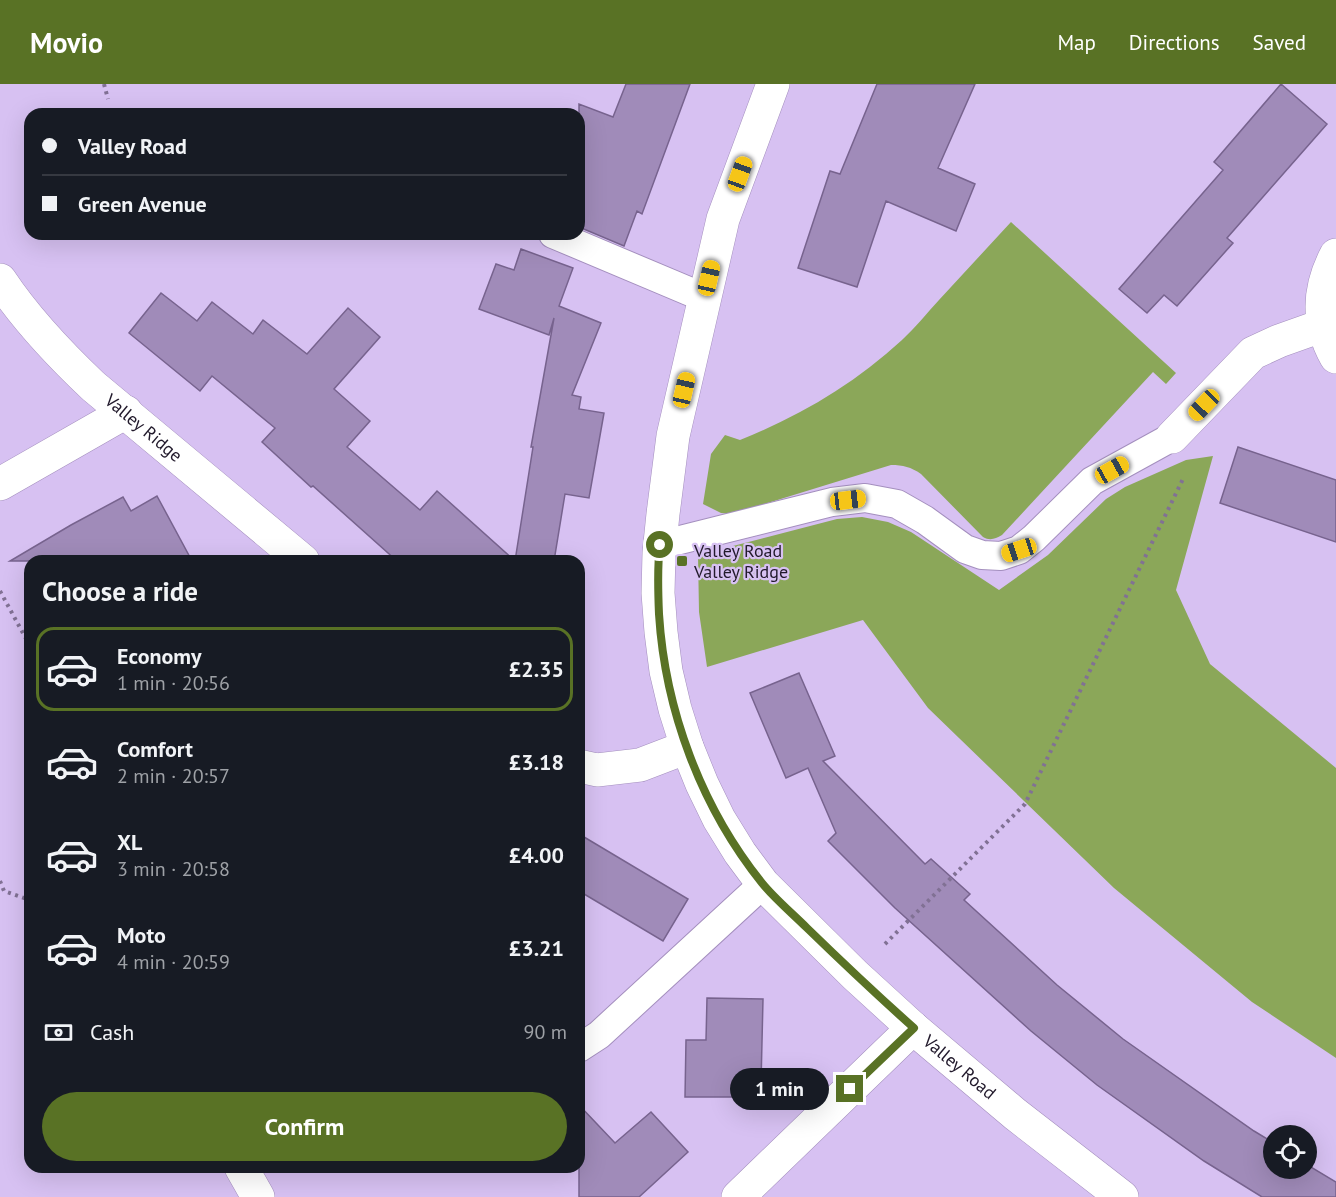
<!DOCTYPE html>
<meta charset="utf-8">
<style>
:root{--surface:#171b24;--page:#20242c;--text:#f1f3f6;--muted:#9ea1a6;--line:#363941;--accent:#597225}
body{margin:0;font-family:"PT Sans",sans-serif;background:var(--page);color:var(--text);height:100vh;display:flex;flex-direction:column;font-size:22px;white-space:nowrap}
*{box-sizing:border-box;margin:0}
p{font-size:20px;color:var(--muted)}
.icon{flex:none;width:33px;height:33px;fill:none;stroke:currentColor;stroke-width:2;stroke-linecap:round;stroke-linejoin:round}
.map{position:relative;flex:1;overflow:hidden}
.sheet{position:absolute;left:24px;top:471px;width:561px;height:618px;display:flex;flex-direction:column;background:var(--surface);border-radius:18px;box-shadow:0 6px 24px #0002}
.sheet>*{flex:none}
.hud{position:absolute;left:24px;top:24px;width:561px;height:132px;border-radius:18px;box-shadow:0 6px 24px #0002;display:grid;align-content:center;height:132px;padding:0 18px;background:var(--surface)}
.controls{position:absolute;left:1263px;top:1041px;display:grid;gap:12px}
.controls a{display:grid;place-items:center;width:54px;height:54px;border-radius:50%;background:var(--surface);box-shadow:0 6px 24px #0002;font-size:30px}
.end{position:absolute;width:27px;height:27px;margin:-14px;border:8px solid #597225;background:#fff;box-shadow:0 0 0 3px #fff}
.from{border-radius:50%}
.bubble{position:absolute;height:42px;border-radius:21px;background:var(--surface);box-shadow:0 6px 24px #0002;font-size:20px;font-weight:800;line-height:42px;text-align:center}
.car{position:absolute;width:18px;height:36px;margin:-18px -9px;border-radius:8px;box-shadow:0 0 4px 2px #0007;background:linear-gradient(#f5c518 24%,#345 0 40%,#f5c518 0 76%,#345 0 86%,#f5c518 0)}
.hud b{display:flex;align-items:center;gap:21px;height:57px;font-size:22px}
.hud b+b{border-top:2px solid var(--line)}
.hud i{width:15px;height:15px;background:var(--text)}
ul{padding:0;list-style:none}
li{display:flex;align-items:center;gap:18px;height:84px;margin:0 12px 9px;padding:0 6px;border:3px solid transparent;border-radius:18px}
li div{flex:1}
li b{display:block;font-size:22px}
li em{font-style:normal;font-weight:800}
li.selected{border-color:var(--accent)}
li>.icon{width:54px;height:54px;stroke-width:1.5}
h2{padding:0 18px;font-size:27px;line-height:72px}
.pay{display:flex;align-items:center;gap:15px;height:66px;padding:0 18px;font-size:22px}
.pay p{margin-inline-start:auto}
.primary-button{display:flex;gap:12px;margin-top:auto;padding:12px 18px}
.primary-button a{flex:1;height:69px;border-radius:36px;background:var(--accent);color:#fff;font-size:24px;font-weight:800;line-height:69px;text-align:center}
header{display:flex;align-items:center;gap:36px;box-sizing:border-box;height:84px;padding:0 30px;background:var(--accent);color:#fff}
header strong{font-size:28px}
nav{display:flex;gap:33px;margin-inline-start:auto;font-size:21px}
.map>svg:first-child{display:block}
.green{fill:#8ba759}
.building{fill:#a08bb9;stroke:#77638e;stroke-width:1.5}
.lines{fill:none;stroke-linecap:round;stroke-linejoin:round}
.service-casing{stroke:#a48fbe;stroke-width:30}
.minor-casing{stroke:#a48fbe;stroke-width:34}
.path{stroke:#817194;stroke-width:4;stroke-dasharray:3 4.5;stroke-linecap:butt}
.service{stroke:#fff;stroke-width:28}
.minor{stroke:#fff;stroke-width:33}
.route{stroke:#597225;stroke-width:8}
.poi-dot{fill:#597225;stroke:#d7c1f2;stroke-width:2}
.labels{text-anchor:middle;stroke-width:4.5;stroke-linejoin:round;paint-order:stroke}
.street-label{font-size:18px;fill:#221a2c;stroke:#d7c1f2}
.poi-label{font-size:18px;fill:#221a2c;stroke:#d7c1f2;text-anchor:start}
</style>
<header>
<strong>Movio</strong>
<nav><a>Map</a><a>Directions</a><a>Saved</a></nav>
</header>
<div class="map">
<svg width="1336" height="1113" viewBox="0 0 1336 1113">
<rect width="100%" height="100%" fill="#d7c1f2"/>
<path class="green" d="M1011 138 1176 289 1166 300 1153 288 1002 451C995 455 990 457 983 453L921 390C911 383 903 381 891 381L732 430 721 429 703 420 711 370 725 351 740 356C800 332 854 300 902 256 915 244 927 229 939 216 963 190 987 164 1011 138Z
M1213 372 1176 506 1210 580 1336 684V974L1252 918 1114 804 928 624 863 536 707 583 699 528 698 471 837 435 862 433 888 438 911 448 999 506 1048 471 1106 415 1125 403 1186 376Z"/>
<path class="building" d="M626 0H690L642 130 637 127 624 162 579 143V20L613 33Z
M877 0H975L938 84 975 100 956 147 886 117 857 203 798 184 830 87 840 90Z
M1281 0 1327 40 1227 154 1233 159 1177 222 1164 211 1147 229 1119 205 1223 86 1214 78Z
M521 165 573 184 559 222 601 239 572 311 581 313 579 325 604 329 589 414 565 410 554 477H397L313 402 311 403 262 358 275 344 212 292 200 307 129 249 161 209 197 237 212 218 253 250 263 236 307 270 348 224 380 253 334 305 370 337 347 363 420 426 437 407 515 477 533 363H531L554 234 549 251 479 225 496 180 514 186Z
M1238 363 1336 396V458L1220 419Z
M157 412 192 477H10L71 441 123 413 131 427Z
M799 589 835 672 823 677 925 780 931 775 970 810 964 816 1057 901 1123 955 1254 1047 1274 1059V1084H1306V1080L1336 1098V1113H1262L1204 1077 1097 1001 1031 947 895 824 828 757 836 749 808 684 786 694 750 609Z
M579 750 688 815 663 857 579 807Z
M707 914 763 915 761 1000 733 999 732 1013H685L686 956H706Z
M579 1021 615 1059 651 1028 688 1068 639 1113H579Z"/>
<g class="lines">
<g class="service-casing">
<path id="service" d="M553 150 705 214
M660 461 832 418 865 414 897 420 925 436 965 465 982 471 1001 472 1019 466 1034 454 1092 397 1172 353
M579 964 599 951 763 800"/>
</g>
<g class="minor-casing">
<g id="minor">
<path id="s1" d="M773 0 723 135 673 352 663 430 659 469 658 509 661 548 666 587 675 625 687 663 702 700 719 735 740 769 763 800 855 891 913 944 1015 1030 1122 1113"/>
<path d="M1336 171C1318 205 1317 239 1336 273"/>
<path id="s2" d="M0 196C26 235 58 269 93 302L303 477"/>
<path d="M1172 353 1253 269 1279 257 1324 241"/>
<path d="M0 400 126 328"/>
<path d="M579 682 597 686 640 681 687 663"/>
<path d="M241 1083 258 1113"/>
<path d="M738 1113 913 944"/>
</g>
</g>
<path class="path" d="M104 0 108 15
M0 507 30 562
M0 797 4 807 30 816
M885 860 1025 720 1183 395"/>
<use href="#service" class="service"/>
<use href="#minor" class="minor"/>
</g>
<g class="lines">
<path class="route" d="M660 461C657 483 658 507 659 530 665 626 701 723 762 799 775 815 792 829 807 844 842 878 877 911 914 944L850 1005"/>
</g>
<rect class="poi-dot" x="676" y="471" width="12" height="12" rx="3"/>
<g class="labels">
<g class="street-label">
<text dy="6" stroke="none"><textPath href="#s2" startOffset="207">Valley Ridge</textPath></text>
<text dy="6" stroke="none"><textPath href="#s1" startOffset="1108">Valley Road</textPath></text>
</g>
<g class="poi-label">
<text x="694" y="473">Valley Road<tspan x="694" dy="21">Valley Ridge</tspan></text>
</g>
</g>
</svg>
<div class="controls">
<a><svg class="icon" aria-label="locate" viewBox="0 0 24 24"><circle cx="12" cy="12" r="6"/><path d="M12 2v4M12 18v4M2 12h4M18 12h4"/></svg></a>
</div>
<i class="end from" style="left:660px;top:461px"></i>
<i class="end" style="left:850px;top:1005px"></i>
<div class="bubble" style="left:730px;top:984px;width:99px">1 min</div>
<i class="car" style="left:740px;top:90px;rotate:20deg"></i>
<i class="car" style="left:709px;top:194px;rotate:13deg"></i>
<i class="car" style="left:684px;top:306px;rotate:13deg"></i>
<i class="car" style="left:1204px;top:321px;rotate:224deg"></i>
<i class="car" style="left:1112px;top:386px;rotate:61deg"></i>
<i class="car" style="left:848px;top:416px;rotate:83deg"></i>
<i class="car" style="left:1019px;top:466px;rotate:252deg"></i>
<div class="hud">
<b><i class="from"></i>Valley Road</b>
<b><i></i>Green Avenue</b>
</div>
<section class="sheet">
<h2>Choose a ride</h2>
<ul>
<li class="selected"><svg class="icon" aria-label="car" viewBox="0 0 24 24"><path d="M5 17H2v-5l4-1 3-4h7l3 4 3 1v5h-3M9 17h6M6 11h13"/><circle cx="7" cy="17" r="2"/><circle cx="17" cy="17" r="2"/></svg><div><b>Economy</b><p>1 min · 20:56</p></div><em>£2.35</em></li>
<li><svg class="icon" aria-label="car" viewBox="0 0 24 24"><path d="M5 17H2v-5l4-1 3-4h7l3 4 3 1v5h-3M9 17h6M6 11h13"/><circle cx="7" cy="17" r="2"/><circle cx="17" cy="17" r="2"/></svg><div><b>Comfort</b><p>2 min · 20:57</p></div><em>£3.18</em></li>
<li><svg class="icon" aria-label="car" viewBox="0 0 24 24"><path d="M5 17H2v-5l4-1 3-4h7l3 4 3 1v5h-3M9 17h6M6 11h13"/><circle cx="7" cy="17" r="2"/><circle cx="17" cy="17" r="2"/></svg><div><b>XL</b><p>3 min · 20:58</p></div><em>£4.00</em></li>
<li><svg class="icon" aria-label="car" viewBox="0 0 24 24"><path d="M5 17H2v-5l4-1 3-4h7l3 4 3 1v5h-3M9 17h6M6 11h13"/><circle cx="7" cy="17" r="2"/><circle cx="17" cy="17" r="2"/></svg><div><b>Moto</b><p>4 min · 20:59</p></div><em>£3.21</em></li>
</ul>
<div class="pay"><svg class="icon" aria-label="cash" viewBox="0 0 24 24"><path d="M3 7h18v10H3z"/><circle cx="12" cy="12" r="2"/></svg>Cash<p>90 m</p></div>
<div class="primary-button"><a>Confirm</a></div>
</section>
</div>
